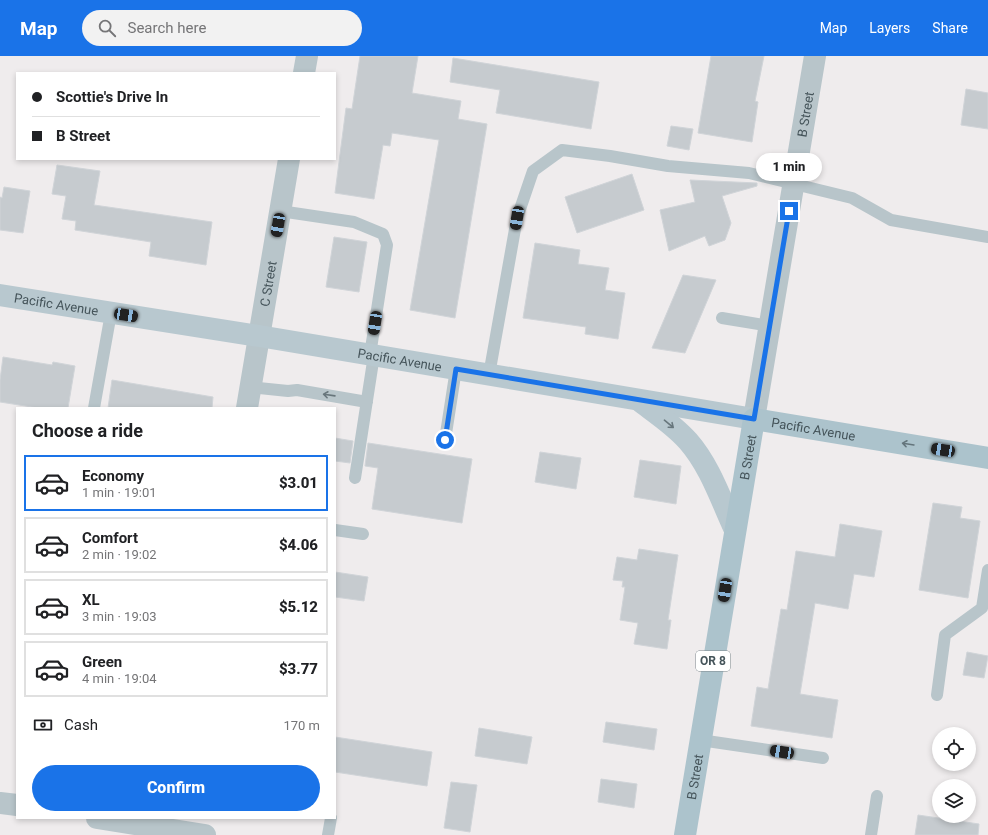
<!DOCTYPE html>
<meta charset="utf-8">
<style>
:root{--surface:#fff;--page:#f2f2f2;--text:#202124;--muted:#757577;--line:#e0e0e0;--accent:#1a73e8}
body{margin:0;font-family:Roboto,sans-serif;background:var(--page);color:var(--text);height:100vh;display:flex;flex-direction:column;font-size:15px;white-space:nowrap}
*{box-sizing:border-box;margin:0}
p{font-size:13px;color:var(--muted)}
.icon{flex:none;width:22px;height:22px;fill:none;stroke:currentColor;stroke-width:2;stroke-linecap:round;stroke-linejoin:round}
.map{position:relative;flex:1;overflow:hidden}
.panel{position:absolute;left:16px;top:351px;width:320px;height:412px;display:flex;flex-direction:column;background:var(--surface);border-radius:0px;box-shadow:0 2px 6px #0003}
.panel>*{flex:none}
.guide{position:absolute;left:16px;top:16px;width:320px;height:88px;border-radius:0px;box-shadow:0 2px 6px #0003;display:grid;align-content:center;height:88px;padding:0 16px;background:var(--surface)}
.buttons{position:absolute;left:932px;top:671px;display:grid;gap:8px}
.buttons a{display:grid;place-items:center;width:44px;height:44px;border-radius:50%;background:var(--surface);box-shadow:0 2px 6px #0003;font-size:20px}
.end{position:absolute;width:18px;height:18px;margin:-9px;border:5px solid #1a73e8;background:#fff;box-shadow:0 0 0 2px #fff}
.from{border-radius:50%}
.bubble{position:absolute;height:28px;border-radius:14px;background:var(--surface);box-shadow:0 2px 6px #0003;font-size:13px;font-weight:800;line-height:28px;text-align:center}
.car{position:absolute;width:12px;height:24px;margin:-12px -6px;border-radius:5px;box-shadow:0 0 3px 1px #0007;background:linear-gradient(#222 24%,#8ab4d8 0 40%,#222 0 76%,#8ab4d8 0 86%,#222 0)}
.guide b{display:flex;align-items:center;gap:14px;height:38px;font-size:15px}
.guide b+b{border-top:1px solid var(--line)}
.guide i{width:10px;height:10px;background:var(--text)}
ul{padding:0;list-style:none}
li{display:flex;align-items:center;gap:12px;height:56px;margin:0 8px 6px;padding:0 8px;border:2px solid var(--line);border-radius:0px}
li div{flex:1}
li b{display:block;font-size:15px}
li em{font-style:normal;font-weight:800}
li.current{border-color:var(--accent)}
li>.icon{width:36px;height:36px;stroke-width:1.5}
h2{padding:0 16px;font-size:18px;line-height:48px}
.pay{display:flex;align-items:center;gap:10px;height:44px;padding:0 16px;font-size:15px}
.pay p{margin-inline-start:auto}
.button{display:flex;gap:8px;margin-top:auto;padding:8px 16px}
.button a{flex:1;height:46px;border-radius:24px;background:var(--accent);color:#fff;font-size:16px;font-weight:800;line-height:46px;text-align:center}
header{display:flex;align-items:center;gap:24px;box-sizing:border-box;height:56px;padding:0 20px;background:var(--accent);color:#fff}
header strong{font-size:19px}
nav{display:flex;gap:22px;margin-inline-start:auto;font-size:14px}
.search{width:280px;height:36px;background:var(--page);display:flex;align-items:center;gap:10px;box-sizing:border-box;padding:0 14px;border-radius:22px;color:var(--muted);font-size:15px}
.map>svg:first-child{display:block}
.building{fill:#c6cbcf;stroke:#d0d4d8}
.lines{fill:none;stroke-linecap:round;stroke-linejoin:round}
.service{stroke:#b8c5ca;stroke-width:12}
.minor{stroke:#b8c5ca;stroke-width:22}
.secondary{stroke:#b8c8cf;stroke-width:22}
.primary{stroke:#acc3cc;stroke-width:22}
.oneway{stroke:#68767c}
.oneway2{stroke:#68777d}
.oneway3{stroke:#64757c}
.route{stroke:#1a73e8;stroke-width:5}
.labels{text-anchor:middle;stroke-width:4;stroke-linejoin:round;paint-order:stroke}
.shield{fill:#fff;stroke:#7d878c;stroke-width:1}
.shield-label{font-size:12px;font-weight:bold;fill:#45545a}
.street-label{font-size:13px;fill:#45545a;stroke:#fff}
</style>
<header>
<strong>Map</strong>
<div class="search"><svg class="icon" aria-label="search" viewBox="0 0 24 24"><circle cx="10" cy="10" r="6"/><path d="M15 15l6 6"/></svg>Search here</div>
<nav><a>Map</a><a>Layers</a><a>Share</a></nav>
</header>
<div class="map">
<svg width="988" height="779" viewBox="0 0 988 779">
<rect width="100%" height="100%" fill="#efeced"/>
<path class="building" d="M360 0H418L412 37 461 45 458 63 487 68 455 262 410 254 439 84 392 77 390 90 383 89 374 143 335 137 346 52 352 53Z
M711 0H764L755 45 758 46 752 86 698 77Z
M453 2 599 26 591 73 496 57 500 34 450 26Z
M966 33 988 37V73L961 69Z
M671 70 693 73 689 94 667 90Z
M57 109 100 115 94 149 212 166 206 209 149 200 151 186 75 174 76 165 62 163 66 140 52 138Z
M632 118 644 154 577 177 565 141Z
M690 124 757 127V130L722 140 731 167 725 184 709 190 705 180 669 195 660 154 695 146Z
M4 131 30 135 23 177 0 174V141L2 142Z
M334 181 367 186 359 236 326 231Z
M535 187 580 194 578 208 609 212 605 234 625 237 618 283 585 278 586 271 523 262Z
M683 219 716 224 685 297 652 292Z
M3 301 52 309 53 306 75 310 68 352H38L0 346V324Z
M112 324 213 341 212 352H108Z
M335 382 353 385 350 407 335 405Z
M368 387 472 403 462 467 372 453 378 412 365 410Z
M540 396 581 402 576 433 535 426Z
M640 404 681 410 676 448 634 441Z
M933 447 962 451 960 462 980 465 968 542 919 534Z
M840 468 882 475 874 521 854 518 848 553 815 547 800 638 838 644 832 682 751 670 757 631 768 633 781 553 787 554 796 495 835 501Z
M639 493 678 499 668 564H671L667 593 634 588 638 567 620 564 625 531H622L623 525 613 524 617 501 637 504Z
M335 516 368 521 364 545 335 541Z
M967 596 988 600 984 622 963 619Z
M606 666 657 673 654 694 603 686Z
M479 672 532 681 527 708 475 700Z
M335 681 432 696 427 730 335 716Z
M601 723 637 728 634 752 598 746Z
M451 726 477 729 470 776 444 772Z
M918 759 979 768 978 779H915Z"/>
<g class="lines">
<path class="service" d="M280 155 354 166 383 178 387 189 370 299
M722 262 770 270
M489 319 517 162 533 115 562 94 610 100 668 110 749 117 852 142 891 164 988 181
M250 331 288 335 297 334 367 346
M94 352 111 257
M445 384 456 313
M355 422 374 299
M335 474 363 478
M937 639 945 579 982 552 988 514
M700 684 823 702
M328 779 331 762
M871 779 877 740"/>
<g class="minor">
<path d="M304 17 307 0"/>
<path id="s1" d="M247 352 289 103"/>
<path id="s2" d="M754 363 815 0"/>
<path d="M0 747 17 749"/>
<path d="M97 762 205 779"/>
</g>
<g class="secondary">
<path id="s3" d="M0 239 259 280 754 363"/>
<path d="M641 346C657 358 675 370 688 385 710 410 721 444 735 474"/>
</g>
<path class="primary" id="s4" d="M685 779 754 363 988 402"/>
</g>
<defs><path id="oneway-shaft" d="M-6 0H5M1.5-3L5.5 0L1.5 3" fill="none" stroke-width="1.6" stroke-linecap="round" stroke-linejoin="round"/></defs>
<use class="oneway" href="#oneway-shaft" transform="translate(329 339) rotate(-172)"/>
<use class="oneway2" href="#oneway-shaft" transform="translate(669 368) rotate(40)"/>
<use class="oneway3" href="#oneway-shaft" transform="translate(908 388) rotate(-171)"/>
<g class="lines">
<path class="route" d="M445 384 456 313 754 363 789 155"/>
</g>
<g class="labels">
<rect class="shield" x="696" y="595" width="34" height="20" rx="3"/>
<g class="shield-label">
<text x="713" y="609">OR 8</text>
</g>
<g class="street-label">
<text dy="5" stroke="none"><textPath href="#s2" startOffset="309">B Street</textPath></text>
<text dy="5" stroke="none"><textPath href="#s1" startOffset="126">C Street</textPath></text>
<text dy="5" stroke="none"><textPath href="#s3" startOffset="57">Pacific Avenue</textPath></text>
<text dy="5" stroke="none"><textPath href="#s3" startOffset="405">Pacific Avenue</textPath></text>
<text dy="5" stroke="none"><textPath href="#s4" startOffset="482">Pacific Avenue</textPath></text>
<text dy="5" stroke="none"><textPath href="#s4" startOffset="383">B Street</textPath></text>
<text dy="5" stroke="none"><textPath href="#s4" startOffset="59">B Street</textPath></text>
</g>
</g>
</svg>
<div class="buttons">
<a><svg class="icon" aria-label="locate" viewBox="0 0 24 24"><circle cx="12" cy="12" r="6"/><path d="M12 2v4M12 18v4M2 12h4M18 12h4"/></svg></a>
<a><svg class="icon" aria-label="layers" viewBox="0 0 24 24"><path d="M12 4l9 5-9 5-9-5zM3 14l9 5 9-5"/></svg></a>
</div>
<i class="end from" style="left:445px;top:384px"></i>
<i class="end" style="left:789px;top:155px"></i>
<div class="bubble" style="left:756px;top:97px;width:66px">1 min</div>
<i class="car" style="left:517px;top:162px;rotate:189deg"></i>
<i class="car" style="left:278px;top:169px;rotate:190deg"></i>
<i class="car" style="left:126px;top:259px;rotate:99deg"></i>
<i class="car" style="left:375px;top:267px;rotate:189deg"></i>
<i class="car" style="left:943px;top:394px;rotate:279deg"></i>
<i class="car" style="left:725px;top:534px;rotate:189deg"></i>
<i class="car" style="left:782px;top:696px;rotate:279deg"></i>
<div class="guide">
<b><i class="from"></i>Scottie's Drive In</b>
<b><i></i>B Street</b>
</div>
<section class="panel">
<h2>Choose a ride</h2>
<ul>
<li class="current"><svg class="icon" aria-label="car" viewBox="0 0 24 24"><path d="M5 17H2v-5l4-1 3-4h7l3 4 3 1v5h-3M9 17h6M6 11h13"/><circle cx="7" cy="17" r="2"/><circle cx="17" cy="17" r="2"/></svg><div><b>Economy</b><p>1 min · 19:01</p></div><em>$3.01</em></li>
<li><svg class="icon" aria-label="car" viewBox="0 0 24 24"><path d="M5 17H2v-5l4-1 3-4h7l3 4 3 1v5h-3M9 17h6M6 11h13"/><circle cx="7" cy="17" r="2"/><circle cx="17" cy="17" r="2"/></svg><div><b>Comfort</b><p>2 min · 19:02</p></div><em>$4.06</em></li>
<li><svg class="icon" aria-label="car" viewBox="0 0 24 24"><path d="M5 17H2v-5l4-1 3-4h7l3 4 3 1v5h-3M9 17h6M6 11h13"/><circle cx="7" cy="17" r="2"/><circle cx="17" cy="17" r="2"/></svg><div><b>XL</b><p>3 min · 19:03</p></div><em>$5.12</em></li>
<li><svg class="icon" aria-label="car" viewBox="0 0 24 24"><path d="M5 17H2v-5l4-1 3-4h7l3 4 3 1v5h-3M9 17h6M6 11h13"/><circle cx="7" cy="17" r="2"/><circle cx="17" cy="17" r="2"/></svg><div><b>Green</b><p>4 min · 19:04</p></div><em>$3.77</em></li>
</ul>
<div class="pay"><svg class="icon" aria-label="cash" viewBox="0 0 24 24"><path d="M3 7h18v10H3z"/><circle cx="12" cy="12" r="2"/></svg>Cash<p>170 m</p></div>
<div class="button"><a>Confirm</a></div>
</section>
</div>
